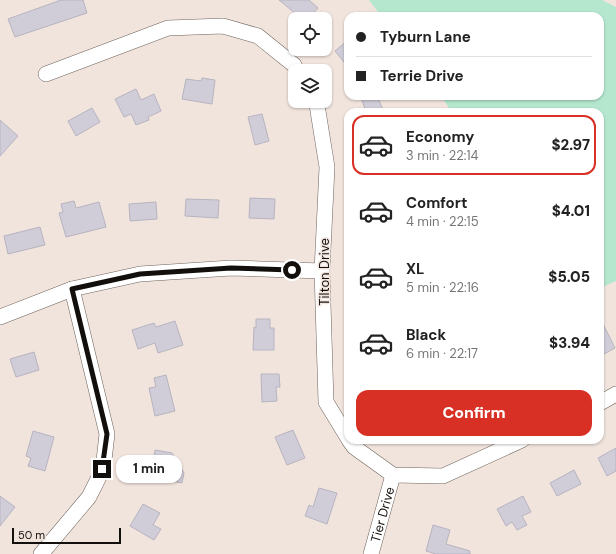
<!DOCTYPE html>
<meta charset="utf-8">
<style>
:root{--surface:#fff;--page:#f2f2f2;--text:#222;--muted:#767676;--line:#e0e0e0;--accent:#d93025}
body{margin:0;font-family:"DM Sans",sans-serif;background:var(--page);color:var(--text);height:100vh;display:flex;flex-direction:column;font-size:15px;white-space:nowrap}
*{box-sizing:border-box;margin:0}
p{font-size:13px;color:var(--muted)}
.icon{flex:none;width:22px;height:22px;fill:none;stroke:currentColor;stroke-width:2;stroke-linecap:round;stroke-linejoin:round}
.map{position:relative;flex:1;overflow:hidden}
.side{position:absolute;left:344px;top:108px;width:260px;height:336px;display:flex;flex-direction:column;background:var(--surface);border-radius:12px;box-shadow:0 1px 3px #0004}
.side>*{flex:none}
.guide{position:absolute;left:344px;top:12px;width:260px;height:88px;border-radius:12px;box-shadow:0 1px 3px #0004;display:grid;align-content:center;height:88px;padding:0 12px;background:var(--surface)}
.buttons{position:absolute;left:288px;top:12px;display:grid;gap:8px}
.buttons a{display:grid;place-items:center;width:44px;height:44px;border-radius:8px;background:var(--surface);box-shadow:0 1px 3px #0004;font-size:20px}
.scale{position:absolute;left:12px;bottom:10px;width:109px;box-sizing:border-box;padding-left:4px;border:2px solid #130f0c;border-top:0;font-size:11px;line-height:14px;white-space:nowrap;color:#130f0c;-webkit-text-stroke:3px #f1e4dd;paint-order:stroke}
.end{position:absolute;width:18px;height:18px;margin:-9px;border:5px solid #130f0c;background:#fff;box-shadow:0 0 0 2px #fff}
.from{border-radius:50%}
.bubble{position:absolute;height:28px;border-radius:12px;background:var(--surface);box-shadow:0 1px 3px #0004;font-size:13px;font-weight:800;line-height:28px;text-align:center}
.guide b{display:flex;align-items:center;gap:14px;height:38px;font-size:15px}
.guide b+b{border-top:1px solid var(--line)}
.guide i{width:10px;height:10px;background:var(--text)}
ul{padding:7px 0 0;list-style:none}
li{display:flex;align-items:center;gap:12px;height:60px;margin:0 8px 6px;padding:0 4px;border:2px solid transparent;border-radius:12px}
li div{flex:1}
li b{display:block;font-size:15px}
li em{font-style:normal;font-weight:800}
li.active{border-color:var(--accent)}
li>.icon{width:36px;height:36px;stroke-width:1.5}
.primary-button{display:flex;gap:8px;margin-top:auto;padding:8px 12px}
.primary-button a{flex:1;height:46px;border-radius:12px;background:var(--accent);color:#fff;font-size:16px;font-weight:800;line-height:46px;text-align:center}
.map>svg:first-child{display:block}
.green{fill:#b4e7ce}
.building{fill:#d0cdd9;stroke:#b7b4c0}
.lines{fill:none;stroke-linecap:round;stroke-linejoin:round}
.minor-casing{stroke:#6e635c;stroke-width:16}
.minor{stroke:#fff;stroke-width:15}
.route{stroke:#130f0c;stroke-width:5}
.labels{text-anchor:middle;stroke-width:3;stroke-linejoin:round;paint-order:stroke}
.street-label{font-size:13px;fill:#130f0c;stroke:#f1e4dd}
</style>
<div class="map">
<svg width="616" height="554" viewBox="0 0 616 554">
<rect width="100%" height="100%" fill="#f1e4dd"/>
<path class="green" d="M369 0H602L616 7V281L600 288V112H449V108L441 96H600V16H381Z"/>
<path class="building" d="M61 0H83L87 13 15 37 8 19Z
M279 0H309L318 8 308 19H302Z
M348 40V67L335 51Z
M202 78 215 80 212 104 182 99 186 79 201 81Z
M136 89 141 100 154 94 161 111 148 117 149 120 136 125 131 114 124 117 115 99Z
M373 96H377L384 112H366L362 100Z
M92 108 100 122 76 136 68 121Z
M262 114 269 141 255 145 248 117Z
M0 120 18 136 0 156Z
M250 198 275 199 274 219 249 218Z
M186 199 219 200 218 218 185 216Z
M74 201 76 208 99 202 106 227 66 237 59 213 63 212 61 204Z
M156 202 157 219 130 221 129 204Z
M40 227 45 245 8 254 4 236Z
M600 318 615 348 600 356Z
M256 319H270V328H274V350H253L254 327 256 328Z
M175 321 183 345 158 353 155 343 138 349 132 330 154 323 156 327Z
M34 352 39 370 16 377 10 359Z
M261 374H279L280 387H276L277 401 262 402Z
M166 375 175 411 155 416 149 388 156 387 154 378Z
M293 430 305 458 287 465 275 437Z
M33 431 54 437 45 471 28 466 31 458 26 456Z
M616 448V471L607 476 598 458Z
M155 450 172 453 184 473 182 483 171 481V478L151 474Z
M574 470 581 484 557 496 550 483Z
M319 488 337 493 327 524 305 516 309 505 313 507Z
M0 496 15 507 0 526Z
M523 496 531 512 522 516 527 525 517 530 512 522 506 526 497 509Z
M143 504 160 513 153 525 161 529 154 540 130 526Z
M433 525 450 530 446 544 470 551V554H436L426 551Z"/>
<g class="lines">
<g class="minor-casing">
<g id="minor">
<path d="M46 74 168 28 223 26 258 36 294 65 297 71"/>
<path d="M315 101 317 105 327 167 322 271 326 402 348 438"/>
<path d="M0 317 72 289 140 274 231 268 322 271"/>
<path d="M600 403 616 394"/>
<path d="M349 440 354 447 393 475 443 476 522 440"/>
<path d="M41 554 89 497 103 469 107 434 72 289"/>
<path id="s1" d="M371 554 393 475"/>
</g>
</g>
<use href="#minor" class="minor"/>
</g>
<g class="lines">
<path class="route" d="M102 469 107 434 72 289 140 274 231 268 292 270"/>
</g>
<g class="labels">
<g class="street-label">
<text transform="translate(324 272) rotate(-90)" y="5">Tilton Drive</text>
<text dy="5" stroke="none"><textPath href="#s1" startOffset="41">Tier Drive</textPath></text>
</g>
</g>
</svg>
<div class="buttons">
<a><svg class="icon" aria-label="locate" viewBox="0 0 24 24"><circle cx="12" cy="12" r="6"/><path d="M12 2v4M12 18v4M2 12h4M18 12h4"/></svg></a>
<a><svg class="icon" aria-label="layers" viewBox="0 0 24 24"><path d="M12 4l9 5-9 5-9-5zM3 14l9 5 9-5"/></svg></a>
</div>
<div class="scale">50 m</div>
<i class="end from" style="left:292px;top:270px"></i>
<i class="end" style="left:102px;top:469px"></i>
<div class="bubble" style="left:116px;top:455px;width:66px">1 min</div>
<div class="guide">
<b><i class="from"></i>Tyburn Lane</b>
<b><i></i>Terrie Drive</b>
</div>
<section class="side">
<ul>
<li class="active"><svg class="icon" aria-label="car" viewBox="0 0 24 24"><path d="M5 17H2v-5l4-1 3-4h7l3 4 3 1v5h-3M9 17h6M6 11h13"/><circle cx="7" cy="17" r="2"/><circle cx="17" cy="17" r="2"/></svg><div><b>Economy</b><p>3 min · 22:14</p></div><em>$2.97</em></li>
<li><svg class="icon" aria-label="car" viewBox="0 0 24 24"><path d="M5 17H2v-5l4-1 3-4h7l3 4 3 1v5h-3M9 17h6M6 11h13"/><circle cx="7" cy="17" r="2"/><circle cx="17" cy="17" r="2"/></svg><div><b>Comfort</b><p>4 min · 22:15</p></div><em>$4.01</em></li>
<li><svg class="icon" aria-label="car" viewBox="0 0 24 24"><path d="M5 17H2v-5l4-1 3-4h7l3 4 3 1v5h-3M9 17h6M6 11h13"/><circle cx="7" cy="17" r="2"/><circle cx="17" cy="17" r="2"/></svg><div><b>XL</b><p>5 min · 22:16</p></div><em>$5.05</em></li>
<li><svg class="icon" aria-label="car" viewBox="0 0 24 24"><path d="M5 17H2v-5l4-1 3-4h7l3 4 3 1v5h-3M9 17h6M6 11h13"/><circle cx="7" cy="17" r="2"/><circle cx="17" cy="17" r="2"/></svg><div><b>Black</b><p>6 min · 22:17</p></div><em>$3.94</em></li>
</ul>
<div class="primary-button"><a>Confirm</a></div>
</section>
</div>
